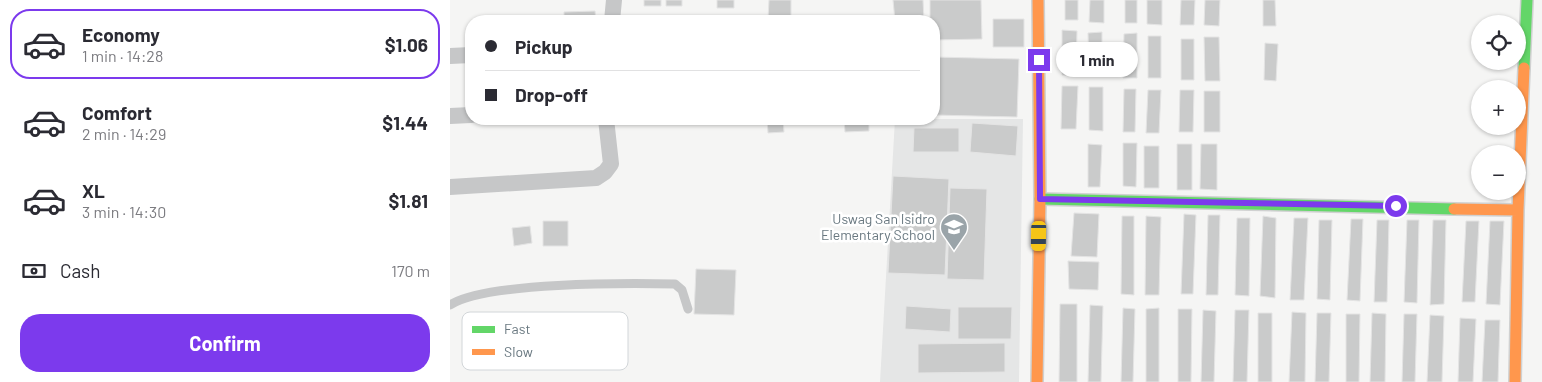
<!DOCTYPE html>
<meta charset="utf-8">
<style>
:root{--surface:#fff;--page:#f7f7f7;--text:#2b2b33;--muted:#7c7c81;--line:#e1e1e2;--accent:#7c3aed}
body{margin:0;font-family:Barlow,sans-serif;background:var(--page);color:var(--text);height:100vh;display:flex;flex-direction:column;font-size:19px;white-space:nowrap}
*{box-sizing:border-box;margin:0}
p{font-size:16px;color:var(--muted)}
.icon{flex:none;width:28px;height:28px;fill:none;stroke:currentColor;stroke-width:2;stroke-linecap:round;stroke-linejoin:round}
.map{position:relative;flex:1;overflow:hidden}
.panel{display:flex;flex-direction:column;background:var(--surface);width:450px}
.panel>*{flex:none}
.guide{position:absolute;left:15px;top:15px;width:475px;height:110px;border-radius:20px;box-shadow:0 1px 4px #0004;display:grid;align-content:center;height:110px;padding:0 20px;background:var(--surface)}
.controls{position:absolute;left:1021px;top:15px;display:grid;gap:10px}
.controls a{display:grid;place-items:center;width:55px;height:55px;border-radius:50%;background:var(--surface);box-shadow:0 1px 4px #0004;font-size:25px}
.end{position:absolute;width:22px;height:22px;margin:-11px;border:6px solid #7c3aed;background:#fff;box-shadow:0 0 0 2px #fff}
.from{border-radius:50%}
.bubble{position:absolute;height:35px;border-radius:18px;background:var(--surface);box-shadow:0 1px 4px #0004;font-size:16px;font-weight:700;line-height:35px;text-align:center}
.car{position:absolute;width:15px;height:30px;margin:-15px -8px;border-radius:6px;box-shadow:0 0 4px 1px #0007;background:linear-gradient(#f5c518 24%,#345 0 40%,#f5c518 0 76%,#345 0 86%,#f5c518 0)}
.guide b{display:flex;align-items:center;gap:18px;height:48px;font-size:19px}
.guide b+b{border-top:1px solid var(--line)}
.guide i{width:12px;height:12px;background:var(--text)}
ul{padding:9px 0 0;list-style:none}
li{display:flex;align-items:center;gap:15px;height:70px;margin:0 10px 8px;padding:0 10px;border:2px solid transparent;border-radius:20px}
li div{flex:1}
li b{display:block;font-size:19px}
li em{font-style:normal;font-weight:700}
li.on{border-color:var(--accent)}
li>.icon{width:45px;height:45px;stroke-width:1.5}
.pay{display:flex;align-items:center;gap:12px;height:55px;padding:0 20px;font-size:19px}
.pay p{margin-inline-start:auto}
.cta{display:flex;gap:10px;margin-top:auto;padding:10px 20px}
.cta a{flex:1;height:58px;border-radius:20px;background:var(--accent);color:#fff;font-size:20px;font-weight:700;line-height:58px;text-align:center}
main{display:flex;flex:1;min-height:0}
.map>svg:first-child{display:block}
.built{fill:#e5e6e6}
.building{fill:#cacbcb;stroke:#e4e4e4}
.lines{fill:none;stroke-linecap:round;stroke-linejoin:round}
.fast-casing{stroke:#d0d1d1;stroke-width:14}
.slow-casing{stroke:#d0d1d1;stroke-width:14}
.lane{stroke:#c6c7c8;stroke-width:9}
.street{stroke:#c6c7c8;stroke-width:16}
.fast{stroke:#63d668;stroke-width:11}
.slow{stroke:#ff974d;stroke-width:11}
.route{stroke:#7c3aed;stroke-width:6}
.labels{text-anchor:middle;stroke-width:5;stroke-linejoin:round;paint-order:stroke}
.poi-label{font-size:14px;fill:#697880;stroke:#fff;text-anchor:end}
.key{fill:#fff;stroke:#d2d6d9;stroke-width:1}
.key-label{font-size:14px;fill:#697880}
</style>
<main>
<section class="panel">
<ul>
<li class="on"><svg class="icon" aria-label="car" viewBox="0 0 24 24"><path d="M5 17H2v-5l4-1 3-4h7l3 4 3 1v5h-3M9 17h6M6 11h13"/><circle cx="7" cy="17" r="2"/><circle cx="17" cy="17" r="2"/></svg><div><b>Economy</b><p>1 min · 14:28</p></div><em>$1.06</em></li>
<li><svg class="icon" aria-label="car" viewBox="0 0 24 24"><path d="M5 17H2v-5l4-1 3-4h7l3 4 3 1v5h-3M9 17h6M6 11h13"/><circle cx="7" cy="17" r="2"/><circle cx="17" cy="17" r="2"/></svg><div><b>Comfort</b><p>2 min · 14:29</p></div><em>$1.44</em></li>
<li><svg class="icon" aria-label="car" viewBox="0 0 24 24"><path d="M5 17H2v-5l4-1 3-4h7l3 4 3 1v5h-3M9 17h6M6 11h13"/><circle cx="7" cy="17" r="2"/><circle cx="17" cy="17" r="2"/></svg><div><b>XL</b><p>3 min · 14:30</p></div><em>$1.81</em></li>
</ul>
<div class="pay"><svg class="icon" aria-label="cash" viewBox="0 0 24 24"><path d="M3 7h18v10H3z"/><circle cx="12" cy="12" r="2"/></svg>Cash<p>170 m</p></div>
<div class="cta"><a>Confirm</a></div>
</section>
<div class="map">
<svg width="1092" height="382" viewBox="0 0 1092 382">
<rect width="100%" height="100%" fill="#f5f5f4"/>
<path class="built" d="M445 119H573L569 382H430Z"/>
<path class="building" d="M194 0H211V6H194Z
M216 0H232V6H216Z
M267 0H284V8H267Z
M319 0H341V20L318 19Z
M443 0H473L474 21H445Z
M480 0H531L532 39 484 40V21H480Z
M615 0H628V20H615Z
M640 0H654V23L639 22Z
M675 0H687V23H675Z
M697 0H712V25L697 24Z
M731 0H745L744 25H730Z
M755 0H770L769 26 754 25Z
M813 0H825L826 26H813Z
M145 11 146 21H114V12Z
M543 19H574V47H543Z
M612 30 627 31 626 76 612 75Z
M652 32V74H639L638 33Z
M687 33V78H673L674 34Z
M698 36H711V78H698Z
M754 37H769L770 81H755Z
M731 39H744V80H731Z
M815 43 828 44 826 81 814 80Z
M484 57 569 59 567 117 484 115Z
M612 86H628L626 129H611Z
M639 87H653V131L639 130Z
M674 89H686L685 132H673Z
M698 90H711L709 133H696Z
M730 90H744L743 132H729Z
M754 91H770V132H754Z
M317 119H333L334 132 318 133Z
M394 119H419V131L395 132Z
M522 123 568 126 566 156 520 152Z
M464 128H509V152H463Z
M673 143H687L686 187 673 186Z
M638 144 652 145 650 187H638Z
M727 144H742V190H727Z
M751 144H767V190L750 189Z
M694 146H709V188H694Z
M443 176 499 179 495 275 438 273Z
M500 188 537 189 534 280 497 279Z
M624 213 649 214 647 257 621 256Z
M734 214 746 215 743 294H731Z
M758 215H770L768 295H756Z
M672 216H684V295L671 294Z
M696 216 711 217 709 295H695Z
M813 216 826 218 825 298 810 296Z
M787 218H800L799 296 785 295Z
M844 218H858L854 300H840Z
M901 219H913L910 301 897 300Z
M869 220H882L880 300 867 299Z
M927 220H939L937 302H924Z
M957 220H969L967 303 954 302Z
M983 220H996L994 304 980 305Z
M93 221H118V246H93Z
M1016 221H1029L1025 302H1012Z
M1040 221H1054L1050 305 1036 304Z
M80 226 82 243 64 246 62 228Z
M618 261 649 262 648 290 619 289Z
M246 269 286 270 284 315 244 314Z
M610 304H627V382H609Z
M640 305 653 306 651 382H638Z
M456 306 501 309 500 332 455 329Z
M508 307H562L561 339H508Z
M673 308 685 309 683 382H671Z
M709 308V382H696V309Z
M728 309H742L741 382H728Z
M753 310 766 311 764 382H751Z
M785 310H799L797 382H783Z
M842 312 856 313 855 382H839Z
M808 313H822V382H808Z
M867 313H881L879 382H865Z
M922 313 936 314 935 382H920Z
M896 314H910L909 382H896Z
M954 314H967L965 382H952Z
M980 315 994 316 992 382H977Z
M1010 318 1026 319 1023 382H1008Z
M1035 320H1050L1048 382H1032Z
M555 343V372L468 373V344Z"/>
<g class="lines">
<g class="fast-casing">
<path id="fast" d="M1074 68 1077 0
M590 199 1004 209"/>
</g>
<g class="slow-casing">
<path id="slow" d="M1004 209 1068 210
M587 382 590 199 588 0
M1065 382 1068 210 1074 68"/>
</g>
<path class="lane" d="M0 305C34 282 179 283 225 284L232 290 238 309"/>
<path class="street" d="M162 21 164 0
M0 56 21 55
M0 116 21 115
M0 187 146 178 155 172 161 164 156 119"/>
<use href="#fast" class="fast"/>
<use href="#slow" class="slow"/>
</g>
<g class="lines">
<path class="route" d="M589 60 590 199 946 206"/>
</g>
<defs>
<g id="school-pin" transform="scale(1.4375)"><path d="M0 17L-7.5 6A9.5 9.5 0 1 1 7.5 6Z" fill="#9aa4a9" stroke="#fff"/><path d="M0-5L7-2L0 1L-7-2ZM-4 1L0 2.5L4 1V4Q0 6-4 4Z" fill="#fff"/></g>
</defs>
<g fill-rule="evenodd">
<use href="#school-pin" x="504" y="227"/>
</g>
<g class="labels">
<g class="poi-label">
<text x="485" y="224">Uswag San Isidro<tspan x="485" dy="16">Elementary School</tspan></text>
</g>
</g>
<rect x="12" y="312" width="166" height="58" rx="8" class="key"/>
<rect x="22" y="326" width="23" height="7" fill="#63d668"/>
<rect x="22" y="349" width="23" height="6" fill="#ff974d"/>
<g class="key-label">
<text x="54" y="334">Fast</text>
<text x="54" y="357">Slow</text>
</g>
</svg>
<div class="controls">
<a><svg class="icon" aria-label="locate" viewBox="0 0 24 24"><circle cx="12" cy="12" r="6"/><path d="M12 2v4M12 18v4M2 12h4M18 12h4"/></svg></a>
<a>+</a>
<a>−</a>
</div>
<i class="end from" style="left:946px;top:206px"></i>
<i class="end" style="left:589px;top:60px"></i>
<div class="bubble" style="left:606px;top:42px;width:82px">1 min</div>
<i class="car" style="left:589px;top:236px;rotate:181deg"></i>
<div class="guide">
<b><i class="from"></i>Pickup</b>
<b><i></i>Drop-off</b>
</div>
</div>
</main>
